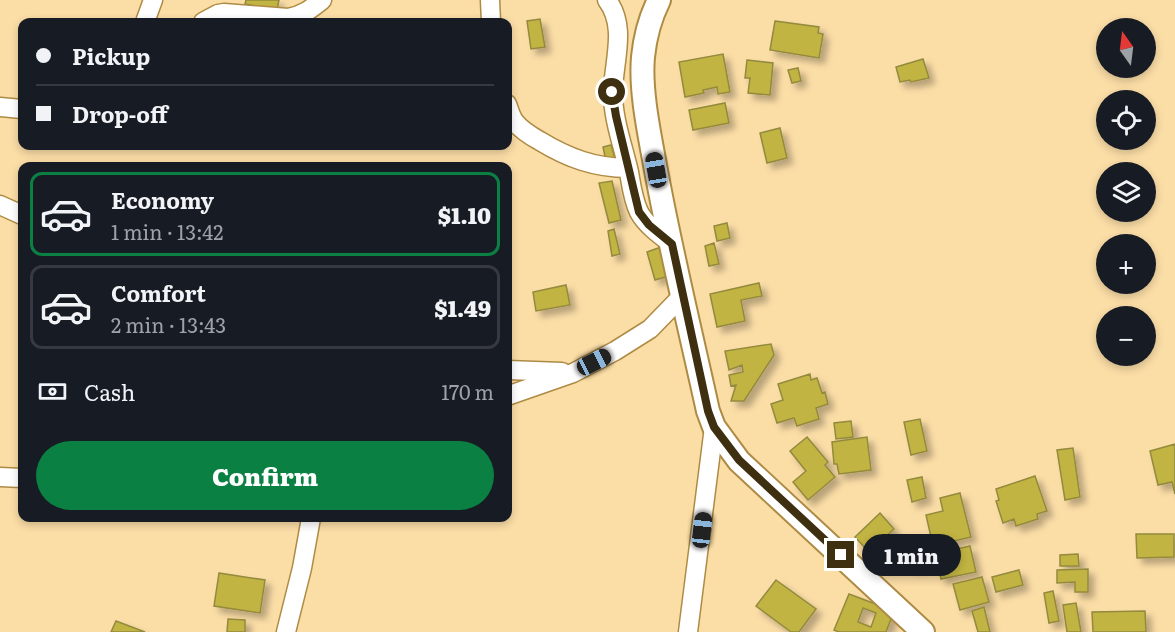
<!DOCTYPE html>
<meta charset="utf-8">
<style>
:root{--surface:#171b24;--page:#242831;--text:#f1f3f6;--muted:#9ea1a6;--line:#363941;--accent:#0b8043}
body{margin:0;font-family:Literata,serif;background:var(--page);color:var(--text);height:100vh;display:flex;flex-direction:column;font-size:22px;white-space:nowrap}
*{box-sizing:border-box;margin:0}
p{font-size:20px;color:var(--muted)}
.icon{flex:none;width:33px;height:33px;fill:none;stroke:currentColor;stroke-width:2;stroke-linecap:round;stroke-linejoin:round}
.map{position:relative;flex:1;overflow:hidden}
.drawer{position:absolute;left:18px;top:162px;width:494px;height:360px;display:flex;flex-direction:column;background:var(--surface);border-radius:12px;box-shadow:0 3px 9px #0003}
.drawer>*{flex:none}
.guide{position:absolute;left:18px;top:18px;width:494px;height:132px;border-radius:12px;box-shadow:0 3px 9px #0003;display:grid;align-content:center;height:132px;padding:0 18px;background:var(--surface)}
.needle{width:39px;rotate:346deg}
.controls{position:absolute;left:1096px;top:18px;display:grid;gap:12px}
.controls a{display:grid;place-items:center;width:60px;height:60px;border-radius:50%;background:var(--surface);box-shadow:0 3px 9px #0003;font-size:30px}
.end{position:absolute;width:27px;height:27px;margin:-14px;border:8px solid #3e2f11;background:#fff;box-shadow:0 0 0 3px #fff}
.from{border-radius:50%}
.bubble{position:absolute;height:42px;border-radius:21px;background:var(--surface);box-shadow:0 3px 9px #0003;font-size:20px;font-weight:800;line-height:42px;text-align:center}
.car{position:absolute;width:18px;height:36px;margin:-18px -9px;border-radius:8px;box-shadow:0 0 4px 2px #0007;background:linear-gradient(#222 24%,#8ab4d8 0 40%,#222 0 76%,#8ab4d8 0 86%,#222 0)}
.guide b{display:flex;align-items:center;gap:21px;height:57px;font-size:22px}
.guide b+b{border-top:2px solid var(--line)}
.guide i{width:15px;height:15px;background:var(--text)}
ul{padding:10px 0 0;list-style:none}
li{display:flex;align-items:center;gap:18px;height:84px;margin:0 12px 9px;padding:0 6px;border:3px solid var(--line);border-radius:12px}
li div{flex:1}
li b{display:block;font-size:22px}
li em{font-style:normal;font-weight:800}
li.selected{border-color:var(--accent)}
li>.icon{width:54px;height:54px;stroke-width:1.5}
.pay{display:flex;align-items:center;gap:15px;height:66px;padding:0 18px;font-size:22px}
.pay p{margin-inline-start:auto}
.action{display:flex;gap:12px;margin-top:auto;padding:12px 18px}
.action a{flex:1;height:69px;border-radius:36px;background:var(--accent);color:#fff;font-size:24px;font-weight:800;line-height:69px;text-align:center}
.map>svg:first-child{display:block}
.building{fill:#c2b442;stroke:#938a3e;stroke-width:1.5;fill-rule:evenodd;filter:url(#shadow)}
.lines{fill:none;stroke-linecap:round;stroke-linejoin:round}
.minor-casing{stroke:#ae8b44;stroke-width:21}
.tertiary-casing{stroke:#ae8b44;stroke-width:26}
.minor{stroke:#fff;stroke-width:18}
.tertiary{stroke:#fff;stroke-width:22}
.route{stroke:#3e2f11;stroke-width:8}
</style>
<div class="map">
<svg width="1175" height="632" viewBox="0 0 1175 632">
<defs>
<filter id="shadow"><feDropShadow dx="5.5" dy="5.5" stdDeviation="3" flood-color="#0004"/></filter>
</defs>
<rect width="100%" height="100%" fill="#fbdda6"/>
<path class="building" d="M246 0H279L277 10 245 4Z
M540 19 545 47 531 49 527 21Z
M775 21 819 27 818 33 823 34 819 58 770 50Z
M723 54 730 92 718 94 717 87 703 90 704 93 685 97 679 62Z
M923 59 929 78 911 82 910 80 900 82 896 67Z
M747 60 773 63 770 95 748 93 750 78H745Z
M798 68 801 81 792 83 788 70Z
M725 103 729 123 693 130 689 110Z
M780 128 787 158 767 163 760 133Z
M611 145 615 158 606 161 603 147Z
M612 181 621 220 609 223 599 183Z
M727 223 730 238 717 241 714 226Z
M614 229 620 254 612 256 608 231Z
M714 243 719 264 709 266 705 246Z
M661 247 669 276 655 280 647 252Z
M759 283 762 296 741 300 745 321 717 327 710 294Z
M566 285 570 305 536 311 533 292Z
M771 344 774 355 744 401H731L736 385 731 386 729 375 743 372 742 365 729 370 725 351Z
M810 374 811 380 817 378 822 393 825 392 828 404 816 408 819 419 797 426 794 418 777 423 771 404 783 400 778 384Z
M920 419 927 451 911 455 904 422Z
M851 421 853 437 836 439 834 423Z
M807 437 828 462 825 465 835 477 808 500 793 482 806 471 790 451Z
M867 437 871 470 839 474 837 464H834L832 442Z
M1175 444V494L1172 482 1158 485 1150 451Z
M1073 448 1080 497 1065 500 1057 450Z
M1035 476 1047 511 1037 514 1038 519 1016 526 1014 519 1003 523 996 501 999 500 996 489Z
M922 477 926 498 912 502 907 480Z
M960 493 971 537 933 546 926 515 943 511 940 498Z
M880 513 894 529 869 552 855 537Z
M1136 534H1174V557L1137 558Z
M923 539 929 563 911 567 904 543Z
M970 546 976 572 941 579 935 554Z
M1078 554 1079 566H1060V555Z
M1088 569V592H1075V582L1057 583V570Z
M1019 570 1023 585 996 592 992 577Z
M219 573 265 580 260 613 214 606Z
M982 577 989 602 960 610 953 584Z
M776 580 816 609 799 632H791L756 606Z
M1053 591 1059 621 1049 623 1044 593Z
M849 594 894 611 886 632H839L834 630ZM863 608 876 613 871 627 858 622Z
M1076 603 1081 632H1067L1063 605Z
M984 607 990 632H978L972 611Z
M1145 611 1146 632H1093L1092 612Z
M228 619 245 620V632H227Z
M116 621 145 632H111Z"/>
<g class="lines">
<g class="minor-casing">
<path id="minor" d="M490 0 491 22
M607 0C627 26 614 60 613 90 612 116 623 146 629 172 631 184 633 200 639 212 646 225 660 235 672 244
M145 22 153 0
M203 22 218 14 224 13 288 18C303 15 311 9 322 0
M507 104C509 110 511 116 514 121 521 130 531 136 540 141 568 158 595 168 628 168
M0 107 22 109
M0 205 22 215
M507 370 562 372
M507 396 573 373 615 351 650 329 683 295
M0 477 22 478
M286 632 302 568 311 518
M688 632 714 427"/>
</g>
<g class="tertiary-casing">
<path id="tertiary" d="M659 0C650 18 645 37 643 57 640 90 649 132 655 165 670 248 690 329 708 411L714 427 739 461 923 632"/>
</g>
<use href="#minor" class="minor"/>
<use href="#tertiary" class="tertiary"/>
</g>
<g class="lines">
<path class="route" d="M612 92 616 116 639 212 649 225 672 244 708 411 714 427 739 460 841 555"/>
</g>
</svg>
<div class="controls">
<a><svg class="needle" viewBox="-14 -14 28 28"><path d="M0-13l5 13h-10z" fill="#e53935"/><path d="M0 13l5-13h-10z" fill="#9ea1a6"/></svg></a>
<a><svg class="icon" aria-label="locate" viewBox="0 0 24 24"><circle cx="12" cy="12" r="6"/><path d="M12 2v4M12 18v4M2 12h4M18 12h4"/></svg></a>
<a><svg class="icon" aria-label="layers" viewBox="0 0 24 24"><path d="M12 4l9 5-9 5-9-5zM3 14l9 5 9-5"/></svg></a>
<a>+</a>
<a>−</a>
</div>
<i class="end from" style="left:612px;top:92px"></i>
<i class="end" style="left:841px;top:555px"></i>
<div class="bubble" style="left:862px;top:534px;width:99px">1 min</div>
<i class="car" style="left:656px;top:170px;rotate:350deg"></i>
<i class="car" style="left:594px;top:362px;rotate:63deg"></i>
<i class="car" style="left:702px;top:530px;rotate:7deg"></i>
<div class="guide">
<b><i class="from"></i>Pickup</b>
<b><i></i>Drop-off</b>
</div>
<section class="drawer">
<ul>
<li class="selected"><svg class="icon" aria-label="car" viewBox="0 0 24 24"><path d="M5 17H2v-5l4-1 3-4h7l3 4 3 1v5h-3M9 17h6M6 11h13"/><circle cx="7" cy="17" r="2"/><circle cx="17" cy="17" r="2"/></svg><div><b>Economy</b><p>1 min · 13:42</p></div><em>$1.10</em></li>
<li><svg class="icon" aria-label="car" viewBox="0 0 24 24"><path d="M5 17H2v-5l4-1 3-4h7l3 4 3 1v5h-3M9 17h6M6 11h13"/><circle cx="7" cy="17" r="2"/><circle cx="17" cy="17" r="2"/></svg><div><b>Comfort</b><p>2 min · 13:43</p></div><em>$1.49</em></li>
</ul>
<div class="pay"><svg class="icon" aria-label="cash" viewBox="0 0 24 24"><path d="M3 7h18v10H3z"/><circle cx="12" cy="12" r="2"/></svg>Cash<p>170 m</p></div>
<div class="action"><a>Confirm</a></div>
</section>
</div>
